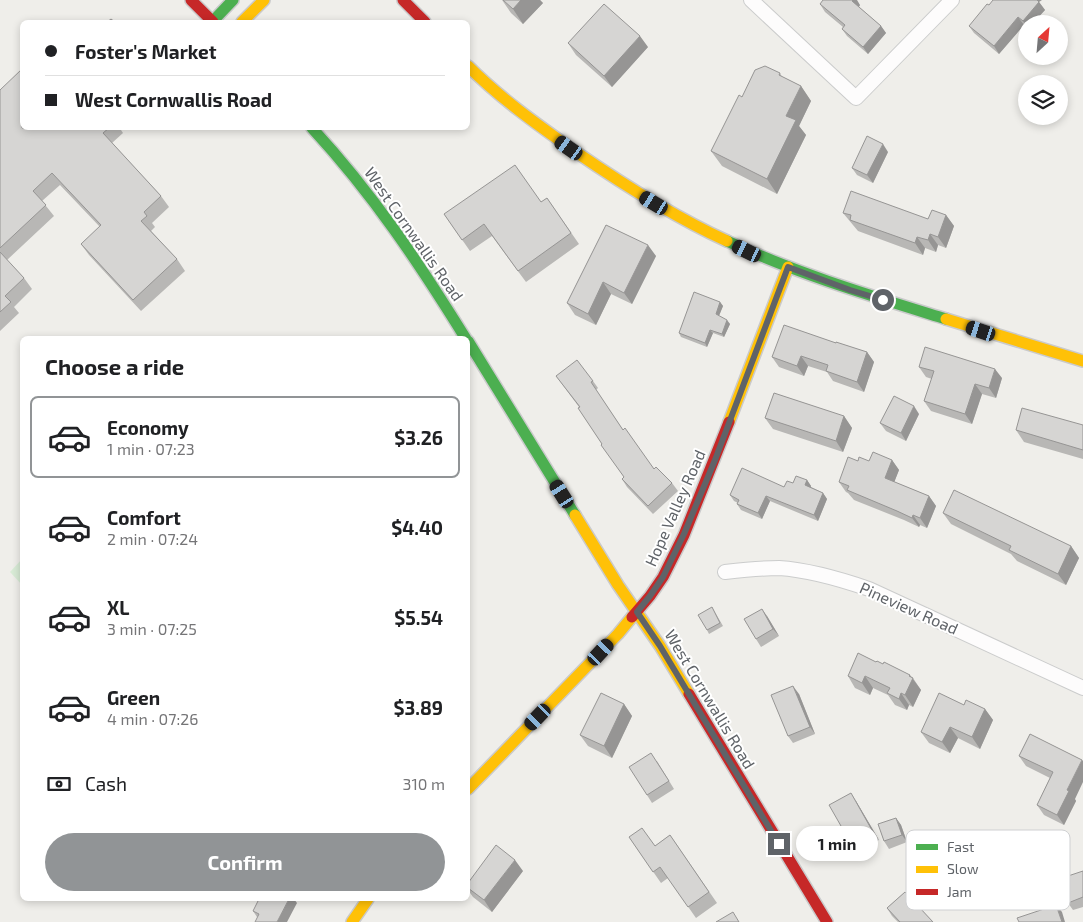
<!DOCTYPE html>
<meta charset="utf-8">
<style>
:root{--surface:#fff;--page:#f2f2f2;--text:#202124;--muted:#757577;--line:#e0e0e0;--accent:#919496}
body{margin:0;font-family:"Exo 2",sans-serif;background:var(--page);color:var(--text);height:100vh;display:flex;flex-direction:column;font-size:19px;white-space:nowrap}
*{box-sizing:border-box;margin:0}
p{font-size:16px;color:var(--muted)}
.icon{flex:none;width:28px;height:28px;fill:none;stroke:currentColor;stroke-width:2;stroke-linecap:round;stroke-linejoin:round}
.map{position:relative;flex:1;overflow:hidden}
.side{position:absolute;left:20px;top:336px;width:450px;height:565px;display:flex;flex-direction:column;background:var(--surface);border-radius:8px;box-shadow:0 2px 8px #0003}
.side>*{flex:none}
.guide{position:absolute;left:20px;top:20px;width:450px;height:110px;border-radius:8px;box-shadow:0 2px 8px #0003;display:grid;align-content:center;height:110px;padding:0 25px;background:var(--surface)}
.needle{width:32px;rotate:26deg}
.controls{position:absolute;left:1018px;top:15px;display:grid;gap:10px}
.controls a{display:grid;place-items:center;width:50px;height:50px;border-radius:50%;background:var(--surface);box-shadow:0 2px 8px #0003;font-size:25px}
.end{position:absolute;width:22px;height:22px;margin:-11px;border:6px solid #5f6368;background:#fff;box-shadow:0 0 0 2px #fff}
.from{border-radius:50%}
.bubble{position:absolute;height:35px;border-radius:18px;background:var(--surface);box-shadow:0 2px 8px #0003;font-size:16px;font-weight:700;line-height:35px;text-align:center}
.car{position:absolute;width:15px;height:30px;margin:-15px -8px;border-radius:6px;box-shadow:0 0 4px 1px #0007;background:linear-gradient(#222 24%,#8ab4d8 0 40%,#222 0 76%,#8ab4d8 0 86%,#222 0)}
.guide b{display:flex;align-items:center;gap:18px;height:48px;font-size:19px}
.guide b+b{border-top:1px solid var(--line)}
.guide i{width:12px;height:12px;background:var(--text)}
ul{padding:0;list-style:none}
li{display:flex;align-items:center;gap:15px;height:82px;margin:0 10px 8px;padding:0 15px;border:2px solid transparent;border-radius:8px}
li div{flex:1}
li b{display:block;font-size:19px}
li em{font-style:normal;font-weight:700}
li.selected{border-color:var(--accent)}
li>.icon{width:45px;height:45px;stroke-width:1.5}
h2{padding:0 25px;font-size:22px;line-height:60px}
.pay{display:flex;align-items:center;gap:12px;height:55px;padding:0 25px;font-size:19px}
.pay p{margin-inline-start:auto}
.action{display:flex;gap:10px;margin-top:auto;padding:10px 25px}
.action a{flex:1;height:58px;border-radius:30px;background:var(--accent);color:#fff;font-size:20px;font-weight:700;line-height:58px;text-align:center}
.map>svg:first-child{display:block}
.green{fill:#d8ebd6}
.lines{fill:none;stroke-linecap:round;stroke-linejoin:round}
.street-casing{stroke:#cbcccc;stroke-width:16}
.fast-casing{stroke:#cacacb;stroke-width:14}
.slow-casing{stroke:#cacacb;stroke-width:14}
.jam-casing{stroke:#cacacb;stroke-width:14}
.street{stroke:#fdfcfc;stroke-width:14}
.fast{stroke:#4caf50;stroke-width:11}
.slow{stroke:#ffc107;stroke-width:11}
.jam{stroke:#c62828;stroke-width:11}
.wall{fill:#b8b7b5}
.shaded-wall{fill:#969594}
.building{fill:#d6d5d3;stroke:#969594}
.route{stroke:#5f6368;stroke-width:6}
.labels{text-anchor:middle;stroke-width:4;stroke-linejoin:round;paint-order:stroke}
.street-label{font-size:16px;fill:#5f6368;stroke:#fff}
.key{fill:#fff;stroke:#cfd0d2;stroke-width:1}
.key-label{font-size:14px;fill:#5f6368}
</style>
<div class="map">
<svg width="1083" height="922" viewBox="0 0 1083 922">
<rect width="100%" height="100%" fill="#efeeea"/>
<path class="green" d="M22 559V585L10 572Z"/>
<g class="lines">
<g class="street-casing">
<path id="street" d="M751 0 856 98 952 0
M725 572C743 570 761 568 779 568 810 570 840 579 869 589L1083 688"/>
</g>
<g class="fast-casing">
<path id="fast" d="M212 22 233 0
M312 128C373 194 419 263 466 339
M727 241C798 274 872 296 946 319
M468 341 575 515"/>
</g>
<g class="slow-casing">
<path id="slow" d="M242 22 264 0
M468 66C501 99 538 125 576 152 624 185 674 217 727 241
M946 319 1083 361
M729 422 788 267
M575 515 618 585 660 646 689 694
M468 789 618 634 632 617
M352 922 368 899"/>
</g>
<g class="jam-casing">
<path id="jam" d="M191 0 213 22
M403 0 425 22
M632 617 650 596 663 577 684 535 729 422
M689 694 827 922"/>
</g>
<use href="#street" class="street"/>
<use href="#fast" class="fast"/>
<use href="#slow" class="slow"/>
<use href="#jam" class="jam"/>
</g>
<path class="wall" d="M502 0H540L543 3 523 24 511 13Z
M1039 2 1045 10 1032 24H1026V27L1024 25 999 54 974 33 969 26 989 5Z
M820 4 860 5 859 7 881 26 886 33 868 54 847 36 842 29 843 27 825 12Z
M568 43 648 47 612 87 576 55Z
M780 73 782 77 801 86 811 101 799 126 806 135 777 194 722 166 711 151 742 97Z
M0 90 22 128H124L121 130 123 133 112 143 161 196 169 207 152 223 155 227 151 231 177 259 185 271 141 311 89 255 81 244 100 227 60 185 42 201 54 216 7 260 24 278 32 289 14 307 19 313 0 331Z
M888 152 873 183 857 175 852 168Z
M547 198 579 244 526 282 492 236 470 251 444 214 541 202Z
M843 213 928 219 946 215 954 226 946 248 938 245 936 252 925 248 923 255 858 231Z
M606 225 656 256 632 304 611 294 596 325 575 315 567 303Z
M720 302 723 306 719 316 730 324 724 337 713 333 707 347 681 337 679 333Z
M836 343 867 352 874 362 864 392 833 381 827 372 808 366 804 376 779 367 772 357Z
M919 367 1002 378 996 398 982 394 972 424 931 411 924 401 932 379 926 377Z
M556 376 593 381 598 388 596 390 623 430 654 469 672 483 678 491 653 514 627 487 622 479 624 477 602 444 579 407Z
M919 414 906 441 886 431 880 423Z
M844 416 852 428 843 452 773 429 765 418Z
M1083 425V459L1024 442 1016 430Z
M892 460 899 470 894 482 929 496 936 506 927 528 920 525 919 527 904 520 854 500 848 493 846 492 839 482 858 461H869Z
M807 480 811 486V487L823 493 827 499 818 521 770 501 762 519 741 510 737 504 738 503 734 501 730 495 784 487 793 483Z
M943 513 1071 546 1079 558 1066 585 1017 561 1011 554 951 524Z
M712 607 723 626 709 634 707 630Z
M767 616 779 636 761 647 756 639Z
M848 676 912 678H913L921 690 913 707 909 705 907 710 895 705 888 695 873 688 870 695 855 688Z
M799 694 815 734 793 743 788 736Z
M624 704 632 716 612 758 588 746 580 735Z
M964 705 985 709 993 720 980 749 958 738 950 753 929 743 921 732Z
M1030 734 1076 801 1064 825 1044 815 1037 805 1050 778 1026 766 1019 756Z
M657 761 674 789 652 803 647 795Z
M856 801 879 840 865 847 858 837 851 841 845 833Z
M896 818 901 825 907 842 889 849 884 841Z
M670 835 717 903 696 918 668 878 661 883 629 837 655 846Z
M523 871 492 912 473 897 468 890V883Z
M1083 871V907L1073 910 1068 903Z
M905 892 933 922H898L892 916 887 908Z
M297 903 257 917 253 911Z"/>
<path class="shaded-wall" d="M521 0H540L543 3 523 24 513 9Z
M853 0H857L860 5 857 9 852 1Z
M1035 0H1042L1039 2 1045 10 1032 24H1026V26L1023 21Z
M1018 17 1024 25 999 54 994 46Z
M881 26 886 33 868 54 863 47Z
M640 36 648 47 612 87 604 76Z
M801 86 811 101 799 126 806 135 777 194 767 179 786 116Z
M883 144 888 152 873 183 867 175Z
M946 215 954 226 946 248 938 237Z
M930 234 938 245 936 252 928 240Z
M917 237 925 248 923 255 915 243Z
M648 245 656 256 632 304 624 293Z
M603 282 611 294 596 325 588 314Z
M720 302 723 306 718 318 716 314Z
M727 320 730 324 724 337 722 334Z
M710 330 713 333 707 347 705 343Z
M867 352 874 362 864 392 857 382Z
M801 356 808 366 804 376 797 366Z
M995 369 1002 378 996 398 989 388Z
M975 384 982 394 972 424 965 414Z
M914 406 919 414 906 441 901 433Z
M844 416 852 428 843 452 836 441Z
M892 460 899 470 892 488 885 478Z
M807 480 811 486 809 491 805 485Z
M823 493 827 499 818 521 814 515Z
M766 496 770 501 762 519 758 513Z
M929 496 936 506 927 528 920 518Z
M913 515 920 525 919 527 912 518Z
M1071 546 1079 558 1066 585 1058 574Z
M762 609 767 616 779 636 773 629Z
M910 675 921 690 913 707 905 695Z
M865 676 873 688 870 695 862 683Z
M793 686 799 694 815 734 810 727Z
M901 693 909 705 907 710 899 699Z
M624 704 632 716 612 758 604 746Z
M985 709 993 720 980 749 972 737Z
M950 727 958 738 950 753 942 742Z
M1082 760 1083 761V782L1075 799 1076 801 1064 825 1057 815 1067 790Z
M851 793 856 801 879 840 873 832Z
M896 818 901 825 907 842 902 835Z
M515 860 523 871 492 912 484 900Z
M289 899H294L297 903 287 922H277Z
M1056 905 1062 912 1065 922H1062Z"/>
<path class="building" d="M503 0H521L513 9Z
M823 0H853L852 1 881 26 863 47 842 29 845 25 820 4Z
M993 0H1037L1039 2 1023 21 1018 17 994 46 969 26 987 4 989 5Z
M604 4 640 36 604 76 568 43Z
M111 19 115 22H107Z
M765 66 780 73 779 75 801 86 786 116 796 120 767 179 711 151 739 95 742 97 755 70Z
M22 69V128H109L103 133 161 196 144 212 147 216 141 221 177 259 133 300 81 244 101 225 52 173 33 191 46 205 0 248V90Z
M867 136 883 144 867 175 852 168Z
M515 165 541 202 547 198 571 233 518 271 484 224 462 240 444 214Z
M851 191 928 219 932 210 946 215 938 237 930 234 928 240 917 237 915 243 850 220 851 215 843 213Z
M606 225 648 245 624 293 603 282 588 314 567 303Z
M0 252 24 278 5 296 11 302 0 312Z
M694 292 720 302 716 314 727 320 722 334 710 330 705 343 679 333Z
M784 325 836 343V342L867 352 857 382 826 371 828 365 801 356 797 366 772 357Z
M925 347 995 369 989 388 975 384 965 414 924 401 934 371 919 367Z
M577 360 593 381 591 382 623 430 625 428 654 469 656 467 672 483 648 506 622 479 624 477 601 445 602 444 578 408 580 407 556 376Z
M774 393 844 416 836 441 765 418Z
M894 396 914 406 901 433 880 423Z
M1022 408 1083 425V450L1016 430Z
M873 452 892 460 885 478 929 496 920 518 913 515 912 518 897 511 847 490 849 486 839 482 848 457 858 461 859 457 869 461Z
M742 468 784 487 787 481 793 483 796 476 807 480 805 485 823 493 814 515 766 496 758 513 737 504 739 500 730 495Z
M954 490 1071 546 1058 574 1009 550 1011 546 943 513Z
M712 607 720 623 707 630 698 615Z
M762 609 773 629 756 639 744 619Z
M858 653 876 662 877 661 883 664 884 662 910 675 909 676 913 678 905 695 901 693 899 699 887 693 890 688 865 676 862 683 848 676Z
M793 686 810 727 788 736 771 695Z
M601 693 624 704 604 746 580 735Z
M939 693 964 705 966 700 985 709 972 737 950 727 942 742 921 732Z
M1030 734 1082 760 1067 790 1069 791 1057 815 1037 805 1053 772 1019 756Z
M651 753 669 781 647 795 629 767Z
M851 793 873 832 860 840 854 829 845 833 829 805Z
M896 818 902 835 884 841 878 824Z
M642 828 655 846 670 835 709 892 688 907 660 867 653 872 629 837Z
M496 845 515 860 484 900 468 888V883Z
M1083 871V897L1068 903 1059 879Z
M905 892 933 922H900L887 908Z
M259 899H289L277 922H255L259 914 253 911Z
M1056 905 1062 922H1019L1017 918Z
M733 912 739 922H716Z"/>
<g class="lines">
<path class="route" d="M779 844 660 646 637 612 650 596 663 577 684 534 715 460 788 267 850 290 883 300"/>
</g>
<g class="labels">
<g class="street-label">
<text transform="translate(414 234) rotate(55)" y="6">West Cornwallis Road</text>
<text transform="translate(675 508) rotate(-66)" y="6">Hope Valley Road</text>
<text transform="translate(909 608) rotate(24)" y="6">Pineview Road</text>
<text transform="translate(710 699) rotate(59)" y="6">West Cornwallis Road</text>
</g>
</g>
<rect x="906" y="830" width="164" height="80" rx="8" class="key"/>
<rect x="916" y="844" width="22" height="6" fill="#4caf50"/>
<rect x="916" y="866" width="22" height="7" fill="#ffc107"/>
<rect x="916" y="889" width="22" height="6" fill="#c62828"/>
<g class="key-label">
<text x="947" y="852">Fast</text>
<text x="947" y="874">Slow</text>
<text x="947" y="897">Jam</text>
</g>
</svg>
<div class="controls">
<a><svg class="needle" viewBox="-14 -14 28 28"><path d="M0-13l5 13h-10z" fill="#e53935"/><path d="M0 13l5-13h-10z" fill="#757577"/></svg></a>
<a><svg class="icon" aria-label="layers" viewBox="0 0 24 24"><path d="M12 4l9 5-9 5-9-5zM3 14l9 5 9-5"/></svg></a>
</div>
<i class="end from" style="left:883px;top:300px"></i>
<i class="end" style="left:779px;top:844px"></i>
<div class="bubble" style="left:796px;top:826px;width:82px">1 min</div>
<i class="car" style="left:569px;top:148px;rotate:305deg"></i>
<i class="car" style="left:654px;top:203px;rotate:301deg"></i>
<i class="car" style="left:747px;top:251px;rotate:296deg"></i>
<i class="car" style="left:981px;top:331px;rotate:288deg"></i>
<i class="car" style="left:562px;top:494px;rotate:328deg"></i>
<i class="car" style="left:601px;top:652px;rotate:43deg"></i>
<i class="car" style="left:538px;top:717px;rotate:224deg"></i>
<div class="guide">
<b><i class="from"></i>Foster's Market</b>
<b><i></i>West Cornwallis Road</b>
</div>
<section class="side">
<h2>Choose a ride</h2>
<ul>
<li class="selected"><svg class="icon" aria-label="car" viewBox="0 0 24 24"><path d="M5 17H2v-5l4-1 3-4h7l3 4 3 1v5h-3M9 17h6M6 11h13"/><circle cx="7" cy="17" r="2"/><circle cx="17" cy="17" r="2"/></svg><div><b>Economy</b><p>1 min · 07:23</p></div><em>$3.26</em></li>
<li><svg class="icon" aria-label="car" viewBox="0 0 24 24"><path d="M5 17H2v-5l4-1 3-4h7l3 4 3 1v5h-3M9 17h6M6 11h13"/><circle cx="7" cy="17" r="2"/><circle cx="17" cy="17" r="2"/></svg><div><b>Comfort</b><p>2 min · 07:24</p></div><em>$4.40</em></li>
<li><svg class="icon" aria-label="car" viewBox="0 0 24 24"><path d="M5 17H2v-5l4-1 3-4h7l3 4 3 1v5h-3M9 17h6M6 11h13"/><circle cx="7" cy="17" r="2"/><circle cx="17" cy="17" r="2"/></svg><div><b>XL</b><p>3 min · 07:25</p></div><em>$5.54</em></li>
<li><svg class="icon" aria-label="car" viewBox="0 0 24 24"><path d="M5 17H2v-5l4-1 3-4h7l3 4 3 1v5h-3M9 17h6M6 11h13"/><circle cx="7" cy="17" r="2"/><circle cx="17" cy="17" r="2"/></svg><div><b>Green</b><p>4 min · 07:26</p></div><em>$3.89</em></li>
</ul>
<div class="pay"><svg class="icon" aria-label="cash" viewBox="0 0 24 24"><path d="M3 7h18v10H3z"/><circle cx="12" cy="12" r="2"/></svg>Cash<p>310 m</p></div>
<div class="action"><a>Confirm</a></div>
</section>
</div>
